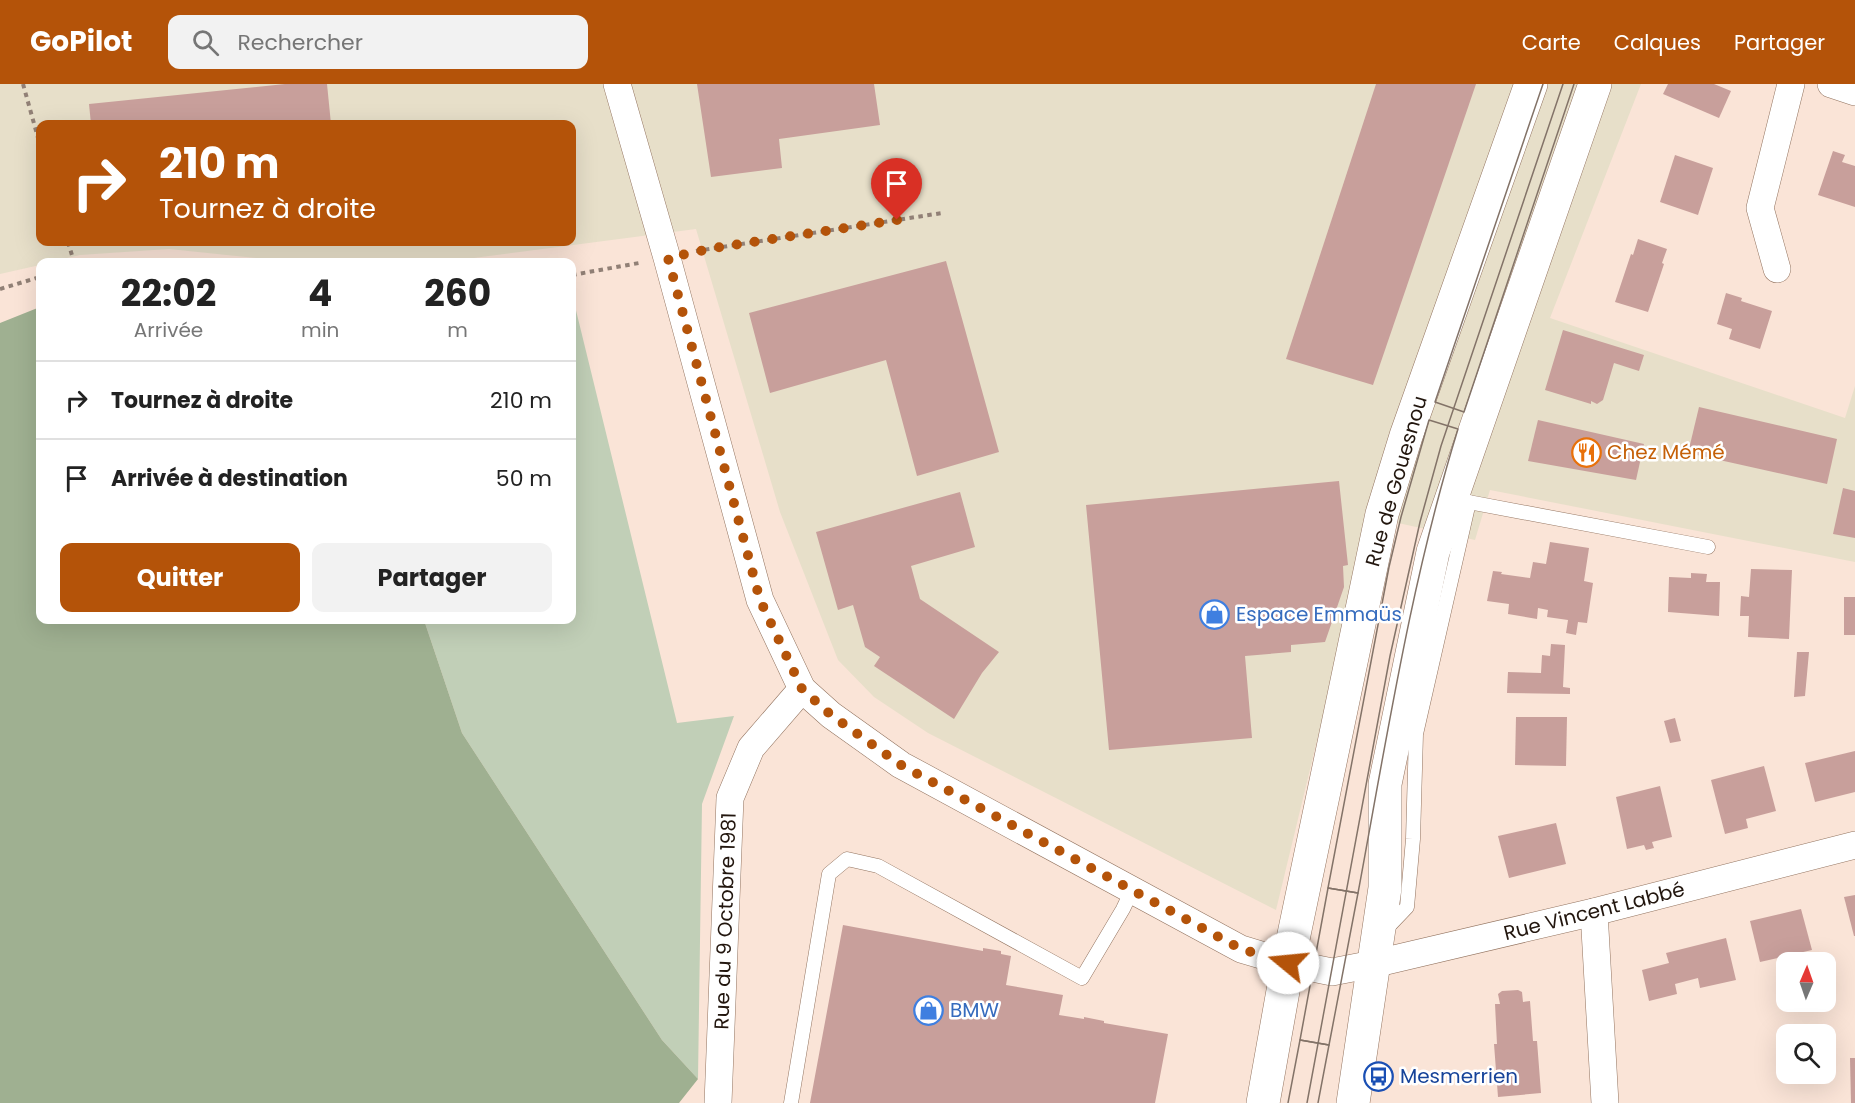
<!DOCTYPE html>
<html lang="fr">
<head>
<meta charset="utf-8">
<style>
	body { margin:0; font-family:Poppins,sans-serif; background:#f2f2f2; color:#222; height:100vh; display:flex; flex-direction:column; font-size:22px; white-space:nowrap }
	* { box-sizing:border-box; margin:0 }
	p { font-size:20px; color:#767676 }
	.icon { flex:none; width:33px; height:33px; fill:none; stroke:currentColor; stroke-width:2; stroke-linecap:round; stroke-linejoin:round }
	.map { position:relative; flex:1; overflow:hidden }
	.details { position:absolute; left:36px; top:174px; width:540px; height:366px; display:flex; flex-direction:column; background:#fff; border-radius:12px; box-shadow:0 6px 24px #0002 }
	.details>* { flex:none }
	.banner { position:absolute; left:36px; top:36px; width:540px; height:126px; border-radius:12px; box-shadow:0 6px 24px #0002; background:#b45309; color:#fff; overflow:hidden }
	.needle { width:39px; rotate:2deg }
	.tools { position:absolute; left:1776px; top:868px; display:grid; gap:12px }
	.tools a { display:grid; place-items:center; width:60px; height:60px; border-radius:12px; background:#fff; box-shadow:0 6px 24px #0002; font-size:30px }
	.pin { position:absolute; display:grid; place-items:center; width:51px; height:51px; color:#fff; margin:-62px -26px; border-radius:50% 50% 50% 0; rotate:-45deg; box-shadow:0 0 6px #0007 }
	.pin .icon { rotate:45deg }
	.me { position:absolute; width:66px; margin:-33px; rotate:287deg; stroke-linejoin:round; filter:drop-shadow(0 0 4px #0008) }
	.turn { display:flex; align-items:center; gap:21px; height:126px; padding:0 24px; font-size:27px }
	.turn .icon { width:78px; height:78px; stroke-width:2.5 }
	.turn b { display:block; font-size:42px; line-height:51px }
	.eta { display:flex; justify-content:space-evenly; align-items:center; height:102px; text-align:center }
	.eta b { font-size:36px; font-weight:700; line-height:42px }
	.action { display:flex; gap:12px; margin-top:auto; padding:12px 24px }
	.action a { flex:1; height:69px; border-radius:12px; background:#b45309; color:#fff; font-size:24px; font-weight:700; line-height:69px; text-align:center }
	.action a+a { background:#f2f2f2; color:#222 }
	ul { padding:0; list-style:none }
	li { display:flex; align-items:center; gap:18px; height:78px; padding:0 24px; border-top:2px solid #e0e0e0 }
	li div { flex:1 }
	li b { display:block; font-size:22px }
	li em { font-style:normal }
	header { display:flex; align-items:center; gap:36px; box-sizing:border-box; height:84px; padding:0 30px; background:#b45309; color:#fff }
	header strong { font-size:28px }
	nav { display:flex; gap:33px; margin-inline-start:auto; font-size:21px }
	.search { width:420px; height:54px; background:#f2f2f2; display:flex; align-items:center; gap:15px; box-sizing:border-box; padding:0 21px; border-radius:12px; color:#767676; font-size:22px }
	.map>svg:first-child { display:block }
</style>
</head>
<body>
<header>
<strong>GoPilot</strong>
<div class="search"><svg class="icon" aria-label="search" viewBox="0 0 24 24"><circle cx="10" cy="10" r="6"/><path d="M15 15l6 6"/></svg>Rechercher</div>
<nav><a>Carte</a><a>Calques</a><a>Partager</a></nav>
</header>
<div class="map">
<svg width="1855" height="1019" viewBox="0 0 1855 1019">
	<rect width="100%" height="100%" fill="#fae4d7"/>
	<path fill="#e7dfc9" fill-rule="evenodd" d="M0,0H1641L1550,234L1845,334L1855,302V478L1490,406L1475,456L1371,433L1276,826L928,649L874,613L838,576L780,428L696,145L443,178H294L169,165L80,171L50,178H40V181L0,190ZM40,40H572V158H40Z"/>
	<path fill="#c1cfb7" d="M572,210L677,639L734,632L702,720L698,995L662,956L462,649L424,536H572Z"/>
	<path fill="#9fb091" d="M40,223V536H424L462,649L662,956L698,995L679,1019H0V239Z"/>
	<g fill="#c89f9b">
		<path d="M285,0H327L331,40H91L89,20Z"/>
		<path d="M697,0H874L880,41L779,55L782,84L711,93Z"/>
		<path d="M1376,0H1476L1373,301L1286,275Z"/>
		<path d="M1668,0H1714L1731,7L1719,34L1663,10Z"/>
		<path d="M1833,67L1845,71L1842,78L1855,82V123L1818,111Z"/>
		<path d="M1675,71L1713,84L1698,131L1660,118Z"/>
		<path d="M1638,155L1667,165L1662,179L1664,180L1648,228L1615,218L1631,170L1633,171Z"/>
		<path d="M946,177L999,368L917,392L886,276L770,309L749,229Z"/>
		<path d="M1726,209L1742,214L1741,217L1772,227L1760,265L1729,255L1732,245L1717,240Z"/>
		<path d="M1563,246L1644,271L1639,287L1614,279L1603,316L1597,320L1591,317V320L1545,306Z"/>
		<path d="M1699,323L1837,355L1827,400L1688,369Z"/>
		<path d="M1538,336L1644,360L1636,396L1528,377Z"/>
		<path d="M1339,397L1348,481L1343,482L1344,503L1325,558L1291,561V568L1245,572L1252,654L1109,666L1086,421Z"/>
		<path d="M1843,404L1855,407V454L1833,450Z"/>
		<path d="M960,408L975,463L911,482L920,515L999,568L982,589L954,635L874,582L880,573L865,563L853,521L838,526L816,448Z"/>
		<path d="M1550,458L1589,464L1584,497L1593,499L1587,539L1578,538L1576,551L1566,549L1568,536L1547,533L1548,526L1538,524L1537,535L1508,530L1509,520L1487,517L1493,487L1502,488L1501,490L1530,494L1533,478L1546,480Z"/>
		<path d="M1751,485L1792,486L1789,555L1748,553L1749,532H1740L1741,512L1749,513Z"/>
		<path d="M1691,489L1707,490L1706,498H1720L1719,532L1668,528L1669,493L1691,494Z"/>
		<rect x="1844" y="513" width="11" height="38"/>
		<path d="M1551,560L1565,561L1563,603L1570,604V610L1507,609L1508,588L1541,589L1542,571L1550,572Z"/>
		<path d="M1797,568H1809L1805,612L1794,613Z"/>
		<path d="M1516,633H1567L1566,682L1515,681Z"/>
		<path d="M1675,634L1681,657L1670,659L1664,637Z"/>
		<path d="M1855,667V708L1815,718L1805,679Z"/>
		<path d="M1764,682L1776,727L1746,735L1748,744L1725,750L1711,696Z"/>
		<path d="M1660,702L1672,753L1652,758L1654,764L1646,766L1644,761L1627,765L1616,713Z"/>
		<path d="M1556,739L1566,780L1509,794L1498,752Z"/>
		<path d="M1855,811V852H1854L1844,813Z"/>
		<path d="M1801,825L1812,866L1760,878L1750,837Z"/>
		<path d="M843,841L983,867V864L1001,867V870L1011,872L1006,901L1063,911L1059,931L1084,935V933L1104,937V939L1168,950L1155,1019H810Z"/>
		<path d="M1726,854L1736,896L1700,904L1698,894L1675,900L1677,910L1649,917L1642,886L1669,879L1666,869Z"/>
		<path d="M1518,906L1522,908L1523,918L1530,917L1533,957H1537L1541,1009L1498,1013L1494,960H1497L1495,920H1500L1498,910L1502,907Z"/>
		<path d="M1850,974H1855V1019H1851Z"/>
	</g>
	<g fill="none" stroke-linecap="round" stroke-linejoin="round">
		<defs>
			<g id="lane">
				<path d="M1463,417L1708,463"/>
				<path d="M1385,846L1407,823L1413,755L1416,650L1469,418"/>
				<path d="M791,1019L829,790L847,775L878,782L1082,894L1123,825L1132,806"/>
			</g>
			<g id="street">
				<path d="M617,0L667,174L760,516L802,605L831,631L901,681L1241,865L1288,879L1332,888L1373,880L1594,828L1855,761"/>
				<path d="M1831,0L1855,8"/>
				<path d="M1777,185L1760,124L1791,0"/>
				<path d="M1594,828L1605,1019"/>
				<path d="M718,1019L730,714L751,664L802,605"/>
			</g>
			<g id="secondary">
				<path d="M1263,1019L1288,879L1382,430L1406,352L1531,0"/>
				<path d="M1353,1019L1385,804V700L1433,468L1595,0"/>
			</g>
		</defs>
		<use href="#lane" stroke="#937460" stroke-width="15"/>
		<use href="#street" stroke="#937460" stroke-width="28"/>
		<use href="#secondary" stroke="#937460" stroke-width="34"/>
		<g stroke="#918076" stroke-width="4" stroke-dasharray="4.5 4.5" stroke-linecap="butt">
			<path d="M23,0L40,61"/>
			<path d="M68,158L74,178"/>
			<path d="M696,167L942,129"/>
			<path d="M135,178L163,176L183,178"/>
			<path d="M572,191L639,179"/>
			<path d="M0,205L40,193"/>
		</g>
		<use href="#lane" stroke="#fff" stroke-width="14"/>
		<use href="#street" stroke="#fff" stroke-width="27"/>
		<use href="#secondary" stroke="#fff" stroke-width="33"/>
		<g stroke="#837368" stroke-width="1.5">
			<path d="M1543,0L1435,318L1464,328L1574,0"/>
			<path d="M1429,336L1458,345C1411,497 1387,653 1358,809L1328,804L1389,483L1401,433Z"/>
			<path d="M1328,804L1358,809L1329,961L1300,956Z"/>
			<path d="M1288,1019L1300,956L1329,961L1318,1019"/>
			<path d="M1307,1019L1390,572L1420,438L1441,362L1563,0"/>
		</g>
	</g>
	<g fill="none" stroke-linecap="round" stroke-linejoin="round">
		<path stroke="#b45309" stroke-width="10" stroke-dasharray="0 18" d="M897,136L714,164L668,174L760,516L802,605L831,631L901,681L1241,865L1288,879"/>
	</g>
	<defs>
		<symbol id="restaurant-ring" viewBox="-11 -11 22 22"><circle r="9.5" fill="#fff" stroke="#e8710a" stroke-width="1.5"/><path d="M-5-6h1v4h1v-4h1v4h1v-4h1v5L-1.5 .5V6h-2V.5L-5-1ZM5-6V6H3V1.5H1.5Q1.5-4 5-6Z" fill="#e8710a"/></symbol>
		<symbol id="shop-ring" viewBox="-11 -11 22 22"><circle r="9.5" fill="#fff" stroke="#3f7fe0" stroke-width="1.5"/><path d="M-5-2.5h2.3a2.7 3.5 0 0 1 5.4 0H5L5.5 6h-11ZM-1.5-2.5h3a1.5 2.3 0 0 0-3 0Z" fill="#3f7fe0"/></symbol>
		<symbol id="bus-ring" viewBox="-11 -11 22 22"><circle r="9.5" fill="#fff" stroke="#1a4fb4" stroke-width="1.5"/><path d="M-5-6H5V4H4V6H2V4H-2V6H-4V4H-5ZM-3.5-4V0h7V-4ZM-3.5 1.2v1.5H-2V1.2ZM2 1.2v1.5H3.5V1.2Z" fill="#1a4fb4"/></symbol>
	</defs>
	<g fill-rule="evenodd">
		<use href="#restaurant-ring" x="1570" y="352" width="33" height="33"/>
		<use href="#shop-ring" x="1198" y="514" width="33" height="33"/>
		<use href="#shop-ring" x="912" y="910" width="33" height="33"/>
		<use href="#bus-ring" x="1362" y="976" width="33" height="33"/>
	</g>
	<g text-anchor="middle" dominant-baseline="central" stroke-width="5" stroke-linejoin="round" paint-order="stroke">
		<g font-size="20" fill="#c56008" stroke="#fff" text-anchor="start">
			<text x="1607" y="368">Chez Mémé</text>
		</g>
		<g font-size="20" fill="#22160e" stroke="#fff">
			<text transform="translate(1396 397) rotate(-74)">Rue de Gouesnou</text>
			<text transform="translate(1594 827) rotate(-14)">Rue Vincent Labbé</text>
			<text transform="translate(725 837) rotate(-88)">Rue du 9 Octobre 1981</text>
		</g>
		<g font-size="20" fill="#366cbe" stroke="#fff" text-anchor="start">
			<text x="1236" y="530">Espace Emmaüs</text>
			<text x="950" y="926">BMW</text>
		</g>
		<g font-size="20" fill="#164399" stroke="#fff" text-anchor="start">
			<text x="1400" y="992">Mesmerrien</text>
		</g>
	</g>
</svg>
<div class="tools">
<a><svg class="needle" viewBox="-14 -14 28 28"><path d="M0-13l5 13h-10z" fill="#e53935"/><path d="M0 13l5-13h-10z" fill="#767676"/></svg></a>
<a><svg class="icon" aria-label="search" viewBox="0 0 24 24"><circle cx="10" cy="10" r="6"/><path d="M15 15l6 6"/></svg></a>
</div>
<div class="pin" style="left:897px;top:136px;background:#d93025"><svg class="icon" aria-label="arrive" viewBox="0 0 24 24"><path d="M6 21V4h12l-3 4 3 4H6"/></svg></div>
<svg class="me" style="left:1288px;top:879px" viewBox="-20 -20 40 40"><circle r="19" fill="#fff"/><path d="M0-13L10 11 0 6-10 11z" fill="#b45309"/></svg>
<div class="banner">
<div class="turn"><svg class="icon" aria-label="right" viewBox="0 0 24 24"><path d="M7 20v-9h11M14 6l5 5-5 5"/></svg><div><b>210 m</b>Tournez à droite</div></div>
</div>
<section class="details">
<div class="eta">
<div><b>22:02</b><p>Arrivée</p></div>
<div><b>4</b><p>min</p></div>
<div><b>260</b><p>m</p></div>
</div>
<ul>
<li><svg class="icon" aria-label="right" viewBox="0 0 24 24"><path d="M7 20v-9h11M14 6l5 5-5 5"/></svg><div><b>Tournez à droite</b></div><em>210 m</em></li>
<li><svg class="icon" aria-label="arrive" viewBox="0 0 24 24"><path d="M6 21V4h12l-3 4 3 4H6"/></svg><div><b>Arrivée à destination</b></div><em>50 m</em></li>
</ul>
<div class="action"><a>Quitter</a><a>Partager</a></div>
</section>
</div>
</body>
</html>
